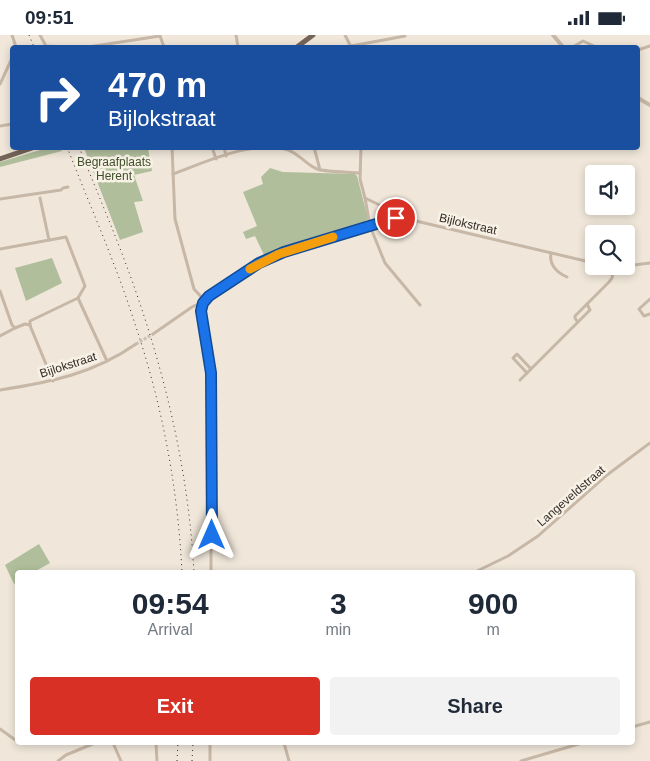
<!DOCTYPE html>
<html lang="en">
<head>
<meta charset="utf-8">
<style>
	body { margin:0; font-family:Helvetica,sans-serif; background:#f2f2f3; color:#1f2937; height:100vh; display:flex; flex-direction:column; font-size:19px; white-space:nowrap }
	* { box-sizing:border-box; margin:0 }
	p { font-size:16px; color:#747a83 }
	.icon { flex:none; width:28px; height:28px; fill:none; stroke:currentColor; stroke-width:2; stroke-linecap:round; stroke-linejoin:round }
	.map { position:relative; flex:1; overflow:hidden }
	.details { position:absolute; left:15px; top:535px; width:620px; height:175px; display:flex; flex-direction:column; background:#fff; border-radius:5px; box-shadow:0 2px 8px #0003 }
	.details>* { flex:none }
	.hud { position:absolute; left:10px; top:10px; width:630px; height:105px; border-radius:5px; box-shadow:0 2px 8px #0003; background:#1a4fa0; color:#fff; overflow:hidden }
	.fabs { position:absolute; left:585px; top:130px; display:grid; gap:10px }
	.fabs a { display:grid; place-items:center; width:50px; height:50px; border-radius:5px; background:#fff; box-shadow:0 2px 8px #0003; font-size:25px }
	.pin { position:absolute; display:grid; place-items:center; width:42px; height:42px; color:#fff; margin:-21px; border:2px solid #fff; border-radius:50%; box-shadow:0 1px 5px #0007 }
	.me { position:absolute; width:55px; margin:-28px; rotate:0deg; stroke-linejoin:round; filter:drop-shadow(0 0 4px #0008) }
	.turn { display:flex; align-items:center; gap:18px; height:105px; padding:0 15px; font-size:22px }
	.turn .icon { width:65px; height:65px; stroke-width:2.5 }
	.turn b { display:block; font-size:35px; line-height:42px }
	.eta { display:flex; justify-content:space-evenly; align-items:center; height:85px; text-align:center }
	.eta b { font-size:30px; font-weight:700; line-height:35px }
	.action { display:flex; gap:10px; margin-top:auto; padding:10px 15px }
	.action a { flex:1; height:58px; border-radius:5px; background:#d93025; color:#fff; font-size:20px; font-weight:700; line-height:58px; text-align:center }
	.action a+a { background:#f2f2f3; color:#1f2937 }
	.status { display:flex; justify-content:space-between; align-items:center; height:35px; padding:0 25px; background:#fff; direction:ltr }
	.status svg { height:14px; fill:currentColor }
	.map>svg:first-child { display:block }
</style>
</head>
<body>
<div class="status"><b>09:51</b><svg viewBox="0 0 49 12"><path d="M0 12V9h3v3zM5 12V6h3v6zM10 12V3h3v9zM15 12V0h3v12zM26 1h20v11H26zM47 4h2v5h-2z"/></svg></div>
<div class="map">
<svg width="650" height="726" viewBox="0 0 650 726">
	<rect width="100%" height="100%" fill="#f0e7da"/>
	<g fill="#b0be9b">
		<path d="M47,113H60L62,116L0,132V127Z"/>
		<path d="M84,113H148L152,136L134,140L143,166L134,167L143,197L120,205Z"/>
		<path d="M270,133L283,137L355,139L357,141L368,184L365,187L273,218L265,222L255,201L246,204L243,197L257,191L243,157L263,149L261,142Z"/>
		<path d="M52,223L62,248L26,266L15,233Z"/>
		<path d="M39,509L50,528L34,537L18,538L17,547L14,549L5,530Z"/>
	</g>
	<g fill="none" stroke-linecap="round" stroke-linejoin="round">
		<path stroke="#cac2b6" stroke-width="3" stroke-dasharray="3 1.5" stroke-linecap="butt" d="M136,309L153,299"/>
		<g stroke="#c7b7a6" stroke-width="3">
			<path d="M12,0L16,12"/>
			<path d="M40,0L46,11L68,12"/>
			<path d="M236,0L238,12"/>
			<path d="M345,0L351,12"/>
			<path d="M160,1L164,12"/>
			<path d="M351,11L405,1"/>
			<path d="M88,12L160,1"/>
			<path d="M573,12L583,6L596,12"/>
			<path d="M638,15L650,11"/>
			<path d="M0,49L12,23"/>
			<path d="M0,91L12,89"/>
			<path d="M172,112L175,184L194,254L205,266"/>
			<path d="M212,112L216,124"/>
			<path d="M224,112L226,121"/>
			<path d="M314,112L320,135"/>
			<path d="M361,112L360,144L365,163L392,176L396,183"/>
			<path d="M173,139C206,127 249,106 285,114C298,117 305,129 317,134C325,137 350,137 359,138"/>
			<path d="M40,163L49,205"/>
			<path d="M365,163L370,191L385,228L420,270"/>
			<path d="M0,164L61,155L63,153L68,152"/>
			<path d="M0,214L66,202L85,251L78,263L107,326"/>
			<path d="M551,218C549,230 556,237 567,242"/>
			<path d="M626,231L650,228"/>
			<path d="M0,256L12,290L15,293L25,289L30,290L31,293L53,346"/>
			<path d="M650,264L639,274L644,281L650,279"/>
			<path d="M577,286L575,283V281L609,247L612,243L614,231"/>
			<path d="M30,290V286L78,263"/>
			<path d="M153,299L192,272L196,270L202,271"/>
			<path d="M0,301L15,293"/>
			<path d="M527,338L513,323L517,319L531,334"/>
			<path d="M520,345L590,275L587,269"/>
			<path d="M0,355C51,347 93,339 136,309"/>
			<path d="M211,538V338L201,276L203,268L208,262L259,229L279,219L390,184L401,183L416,186L594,228"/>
			<path d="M473,538L508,521L538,501L607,440L650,408"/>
			<path d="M632,692L650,687"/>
			<path d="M0,694L18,707"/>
			<path d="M113,708L121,726"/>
			<path d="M156,708L157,726"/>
			<path d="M284,708L289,726"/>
			<path d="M58,726L66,720L95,708"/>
			<path d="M210,726V708"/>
			<path d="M521,726L582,708"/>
		</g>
		<g stroke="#c7b7a6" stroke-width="4">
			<path d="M553,0L563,12"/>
			<path d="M638,63L650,70"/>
		</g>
		<g stroke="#756458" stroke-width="5">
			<path d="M297,12L313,0"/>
			<path d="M0,124L35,112"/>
		</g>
		<g stroke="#342c27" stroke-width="1" stroke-dasharray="1 4" stroke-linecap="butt">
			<path d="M29,0L34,12"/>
			<path d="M67,112C90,171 116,229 135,289C162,369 178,453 182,538"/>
			<path d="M79,112C99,162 120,210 137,260C168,350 189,443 194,538"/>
			<path d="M177,726L178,708"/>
			<path d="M192,726L193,708"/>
		</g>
	</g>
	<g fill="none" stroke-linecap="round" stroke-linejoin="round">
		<defs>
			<path id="route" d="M212,500L211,338L201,276L203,268L209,261L259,228L284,217L396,183"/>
		</defs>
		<use href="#route" stroke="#114b97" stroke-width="12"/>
		<use href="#route" stroke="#1a73e8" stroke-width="9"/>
		<path stroke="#f59e0b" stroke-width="9" d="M250,234L279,219L333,202"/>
	</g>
	<g text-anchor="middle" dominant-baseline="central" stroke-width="5" stroke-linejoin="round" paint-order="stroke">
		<g font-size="12" fill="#41512c" stroke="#f8f1e6">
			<text x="114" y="127">Begraafplaats<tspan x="114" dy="14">Herent</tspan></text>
		</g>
		<g font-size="12" fill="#342c27" stroke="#f8f1e6">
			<text transform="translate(468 189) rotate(13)">Bijlokstraat</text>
			<text transform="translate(68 330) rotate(-18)">Bijlokstraat</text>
			<text transform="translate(571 461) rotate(-41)">Langeveldstraat</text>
		</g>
	</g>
</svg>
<div class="fabs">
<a><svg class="icon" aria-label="sound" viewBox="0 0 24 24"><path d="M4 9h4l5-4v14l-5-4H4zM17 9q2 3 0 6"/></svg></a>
<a><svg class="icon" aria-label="search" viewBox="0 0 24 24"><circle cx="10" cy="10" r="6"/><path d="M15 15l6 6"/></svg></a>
</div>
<div class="pin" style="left:396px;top:183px;background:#d93025"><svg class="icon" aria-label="arrive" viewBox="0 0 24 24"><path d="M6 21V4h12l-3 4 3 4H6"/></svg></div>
<svg class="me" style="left:212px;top:500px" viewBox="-20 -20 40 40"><path d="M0-17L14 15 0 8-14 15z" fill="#1a73e8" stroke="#fff" stroke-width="4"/></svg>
<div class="hud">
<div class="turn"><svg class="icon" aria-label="right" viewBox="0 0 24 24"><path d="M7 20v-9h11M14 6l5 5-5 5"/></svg><div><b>470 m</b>Bijlokstraat</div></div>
</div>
<section class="details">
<div class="eta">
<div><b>09:54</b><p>Arrival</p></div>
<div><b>3</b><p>min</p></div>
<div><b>900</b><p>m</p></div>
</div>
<div class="action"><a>Exit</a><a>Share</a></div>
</section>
</div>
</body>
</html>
